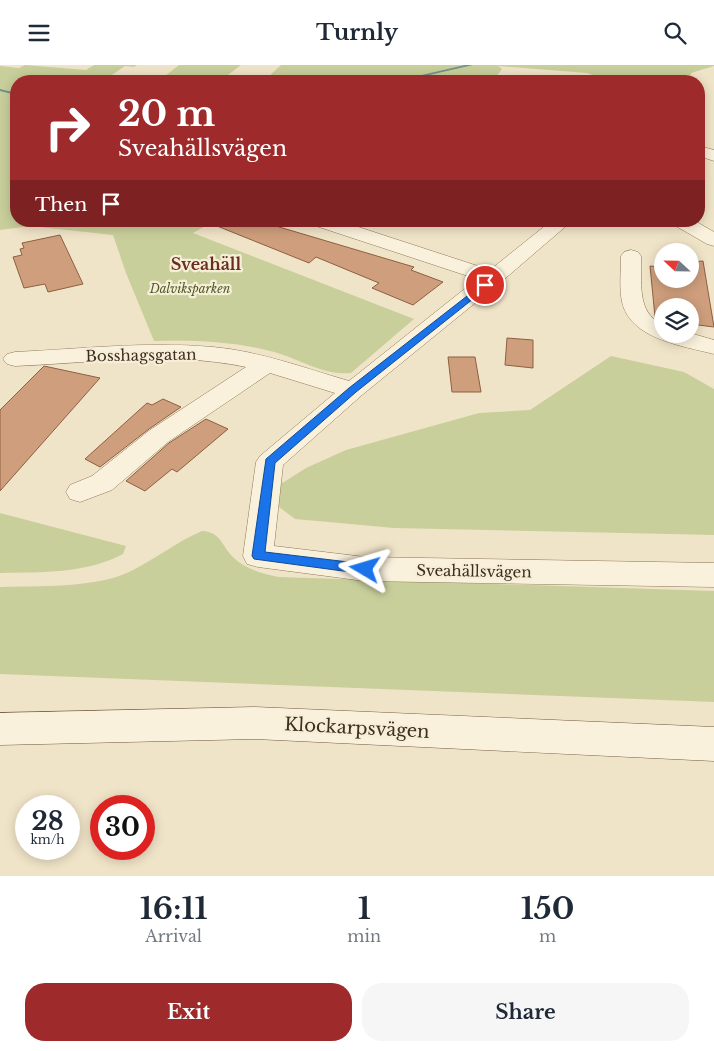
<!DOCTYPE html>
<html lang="en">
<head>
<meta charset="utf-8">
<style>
	body { margin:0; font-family:"Libre Baskerville",serif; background:#f6f6f7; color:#1f2937; height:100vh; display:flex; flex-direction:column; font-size:19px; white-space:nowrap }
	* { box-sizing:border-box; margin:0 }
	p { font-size:16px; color:#747a83 }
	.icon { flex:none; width:28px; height:28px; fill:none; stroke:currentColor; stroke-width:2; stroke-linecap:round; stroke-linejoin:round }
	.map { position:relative; height:811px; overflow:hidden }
	.side { display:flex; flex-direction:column; background:#fff; flex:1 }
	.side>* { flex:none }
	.hud { position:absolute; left:10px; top:10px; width:695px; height:152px; border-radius:20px; box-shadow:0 2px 12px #0003; background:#9e2a2b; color:#fff; overflow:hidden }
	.needle { width:32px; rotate:292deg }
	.buttons { position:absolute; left:654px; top:178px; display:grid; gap:10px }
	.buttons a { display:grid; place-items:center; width:45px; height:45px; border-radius:50%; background:#fff; box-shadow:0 2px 12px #0003; font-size:25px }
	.speed { position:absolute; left:15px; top:730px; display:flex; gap:10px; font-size:25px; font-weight:700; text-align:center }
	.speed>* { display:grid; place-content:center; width:65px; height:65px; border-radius:50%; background:#fff; box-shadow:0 2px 12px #0003; line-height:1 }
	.speed small { font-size:12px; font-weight:400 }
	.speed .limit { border:8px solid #d22; background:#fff; color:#111 }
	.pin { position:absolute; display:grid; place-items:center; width:42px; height:42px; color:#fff; margin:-21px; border:2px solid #fff; border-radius:50%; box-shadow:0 1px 5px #0007 }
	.me { position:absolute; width:55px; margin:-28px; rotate:277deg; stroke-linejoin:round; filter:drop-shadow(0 0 4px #0008) }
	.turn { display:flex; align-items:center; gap:18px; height:105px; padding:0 25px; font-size:22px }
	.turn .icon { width:65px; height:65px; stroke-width:2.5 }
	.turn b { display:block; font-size:35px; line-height:42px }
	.then { display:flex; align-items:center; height:48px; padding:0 25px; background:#0003; gap:10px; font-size:19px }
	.eta { display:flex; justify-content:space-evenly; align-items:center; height:85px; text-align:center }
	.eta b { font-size:30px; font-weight:800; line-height:35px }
	.action { display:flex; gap:10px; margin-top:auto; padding:10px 25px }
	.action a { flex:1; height:58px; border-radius:20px; background:#9e2a2b; color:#fff; font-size:20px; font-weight:800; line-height:58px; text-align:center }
	.action a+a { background:#f6f6f7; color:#1f2937 }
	header { display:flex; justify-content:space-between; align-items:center; height:65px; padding:0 25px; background:#fff; font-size:22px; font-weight:800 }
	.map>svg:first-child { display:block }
</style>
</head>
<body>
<header><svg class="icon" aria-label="menu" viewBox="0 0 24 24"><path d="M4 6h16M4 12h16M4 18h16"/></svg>Turnly<svg class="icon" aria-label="search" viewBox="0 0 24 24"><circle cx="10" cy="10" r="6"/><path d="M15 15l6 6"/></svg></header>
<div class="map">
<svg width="714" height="811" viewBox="0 0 714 811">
	<rect width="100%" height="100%" fill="#f0e4c8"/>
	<g fill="#c9cf9b">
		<path d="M25,0L86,5L94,0H137L134,2L125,1L109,12L142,16H16V156H214L193,168L414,254L351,308C325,311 299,294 274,287C234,276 194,275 154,276L126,208L113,170L30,161L0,165V1L19,3Z"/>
		<path d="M179,0H241L220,16H215V13H197L195,16H160L144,14L160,15Z"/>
		<path d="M281,0H714V1L691,8L690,16H610L587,8L498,1L502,4L493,16H264Z"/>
		<path d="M611,291L684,307L714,324V470L394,463L295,454L279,442L276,422L306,403L346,385L479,348L530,345Z"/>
		<path d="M0,448L126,481L123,489C86,509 41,507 0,508Z"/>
		<path d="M202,466C221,467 221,480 233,492C245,504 263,509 279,512L714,526V637L0,609V522C36,521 96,523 129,507C154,495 176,477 202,466Z"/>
	</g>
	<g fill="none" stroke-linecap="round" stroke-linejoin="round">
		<g fill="#6f938a" fill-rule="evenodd">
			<path d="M465,0H473L403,16H396Z"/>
			<path d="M0,24L16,28V30L0,26Z"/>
		</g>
	</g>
	<g fill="#cf9f7d" stroke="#8d5f41">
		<path d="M219,156H259L414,202L411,205L443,217L413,240L372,223L379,218L316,192L309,198L217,161Z"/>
		<path d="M60,170L83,219L48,227L45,219L24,223L13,192L22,190L20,184L24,183L22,178Z"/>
		<path d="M703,196L714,262L690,259V241H662V253L655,252L650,201L662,202V214H690V197Z"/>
		<path d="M507,273L533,275V303L505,300Z"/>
		<path d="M448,292H475L481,327H452Z"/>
		<path d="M44,301L100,313L0,426V345Z"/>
		<path d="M163,334L181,342L149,364L100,402L85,394L147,338L152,340Z"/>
		<path d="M206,354L228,364L177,407L172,404L145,426L126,416L169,378Z"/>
	</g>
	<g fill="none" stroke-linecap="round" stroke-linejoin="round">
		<defs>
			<g id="street">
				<path d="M699,81L714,85V96L699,91Z"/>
				<path d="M311,156H340L490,205L551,156H572L501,217L362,330L283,400L274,481L365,492L714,498V522L365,516L258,502L247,499L243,491L256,397L260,391L335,328L270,308L168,377L112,425L80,437L70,434L66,427L70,420L92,411L150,365L246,302C170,286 92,298 15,301L7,299L3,294L7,289L15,287C81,284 147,276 213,282C259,286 304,303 349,316L477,214L313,160Z"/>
				<path d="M672,156H695L714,167V181L707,179L674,160Z"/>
				<path d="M631,185L638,187L641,191C642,215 636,248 662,259V269L690,268L714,275V289C683,281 630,274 622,237C619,222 621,206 621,191L624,187Z"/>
			</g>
			<path id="secondary" d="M255,642L714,662V696L255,674L0,680V648Z"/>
		</defs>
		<use href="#street" stroke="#8d765c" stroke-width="1"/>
		<use href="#secondary" stroke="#6f573f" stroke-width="1"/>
		<use href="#street" fill="#faf1dc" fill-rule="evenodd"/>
		<use href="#secondary" fill="#faf1dc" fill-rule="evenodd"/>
	</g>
	<path fill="#1a73e8" stroke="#114b97" d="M485,217L490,220L488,222L356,327L275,398L265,487L365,499L370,500L371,504L370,507L365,509L254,494L252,491L266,394L349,323Z"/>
	<g text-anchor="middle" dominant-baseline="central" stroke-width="4.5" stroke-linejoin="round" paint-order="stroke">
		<g font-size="12" font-style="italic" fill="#4d5a26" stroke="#f7eed8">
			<text x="190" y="223">Dalviksparken</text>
		</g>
		<g font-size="15" fill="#3d2e20" stroke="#f7eed8">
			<text transform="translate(141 290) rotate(-1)">Bosshagsgatan</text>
			<text transform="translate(474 506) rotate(1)">Sveahällsvägen</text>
		</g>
		<g font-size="16" font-weight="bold" fill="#6b2e1e" stroke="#f7eed8">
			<text x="206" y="199">Sveahäll</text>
		</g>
		<g font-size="18" fill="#3d2e20" stroke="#f7eed8">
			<text transform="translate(357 663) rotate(3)">Klockarpsvägen</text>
		</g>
	</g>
</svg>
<div class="buttons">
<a><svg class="needle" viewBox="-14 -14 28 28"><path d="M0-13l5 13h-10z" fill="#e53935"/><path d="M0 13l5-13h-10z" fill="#747a83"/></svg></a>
<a><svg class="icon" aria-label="layers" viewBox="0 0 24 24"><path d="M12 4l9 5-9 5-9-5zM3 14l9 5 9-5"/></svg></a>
</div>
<div class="speed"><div>28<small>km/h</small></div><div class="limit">30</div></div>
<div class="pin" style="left:485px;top:220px;background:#d93025"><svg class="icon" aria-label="arrive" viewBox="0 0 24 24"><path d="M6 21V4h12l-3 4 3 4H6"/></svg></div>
<svg class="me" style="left:365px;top:504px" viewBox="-20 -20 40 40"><path d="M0-17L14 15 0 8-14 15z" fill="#1a73e8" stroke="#fff" stroke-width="4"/></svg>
<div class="hud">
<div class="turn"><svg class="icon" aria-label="right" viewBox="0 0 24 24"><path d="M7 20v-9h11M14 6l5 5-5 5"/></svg><div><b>20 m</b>Sveahällsvägen</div></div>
<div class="then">Then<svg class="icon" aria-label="arrive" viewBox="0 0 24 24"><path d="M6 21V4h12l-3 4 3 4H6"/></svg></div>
</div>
</div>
<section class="side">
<div class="eta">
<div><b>16:11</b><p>Arrival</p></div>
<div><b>1</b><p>min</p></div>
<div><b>150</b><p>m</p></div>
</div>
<div class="action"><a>Exit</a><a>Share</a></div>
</section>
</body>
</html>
